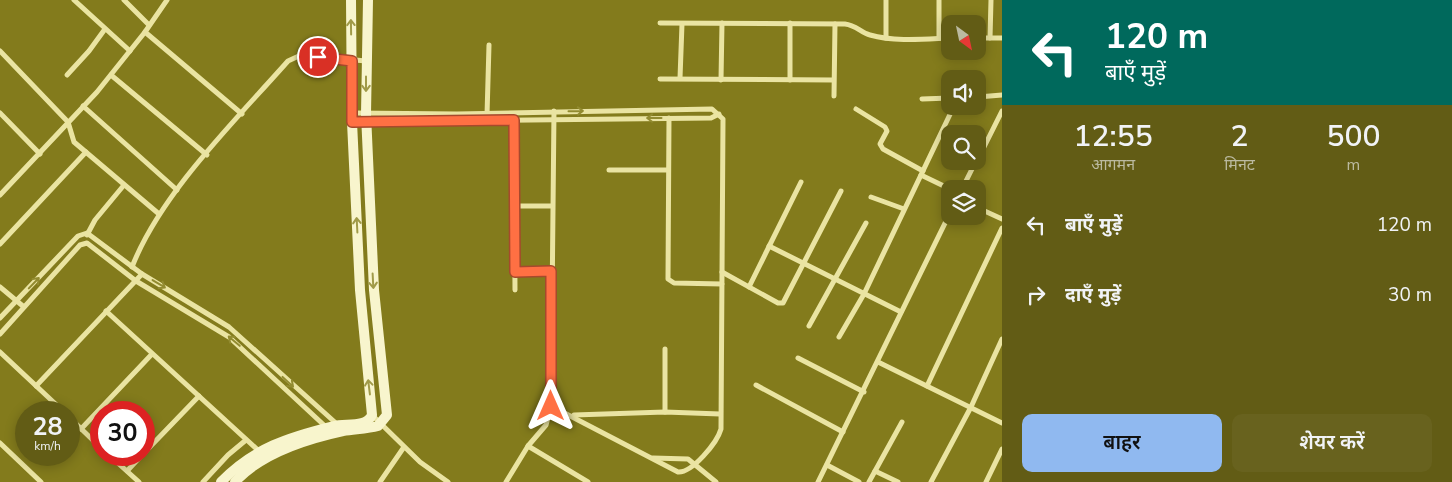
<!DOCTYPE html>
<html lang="hi">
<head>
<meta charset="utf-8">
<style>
	body { margin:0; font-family:"Nunito Sans","Noto Sans Devanagari",sans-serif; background:#68621e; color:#f1f3f6; height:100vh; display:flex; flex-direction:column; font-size:19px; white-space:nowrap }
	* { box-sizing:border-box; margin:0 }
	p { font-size:16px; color:#bbbaa0 }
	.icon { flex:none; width:28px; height:28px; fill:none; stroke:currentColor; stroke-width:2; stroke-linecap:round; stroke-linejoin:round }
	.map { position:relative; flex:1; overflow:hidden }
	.details { display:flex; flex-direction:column; background:#625c15; width:450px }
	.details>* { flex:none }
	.banner { background:#00695c; color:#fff; overflow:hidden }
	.needle { width:32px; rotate:147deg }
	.controls { position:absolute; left:941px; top:15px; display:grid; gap:10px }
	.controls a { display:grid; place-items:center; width:45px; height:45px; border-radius:10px; background:#625c15; box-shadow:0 2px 12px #0003; font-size:25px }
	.speed { position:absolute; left:15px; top:401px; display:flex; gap:10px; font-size:25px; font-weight:700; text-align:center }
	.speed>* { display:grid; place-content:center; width:65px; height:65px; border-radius:50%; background:#625c15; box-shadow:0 2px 12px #0003; line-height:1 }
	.speed small { font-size:12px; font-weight:400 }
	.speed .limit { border:8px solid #d22; background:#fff; color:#111 }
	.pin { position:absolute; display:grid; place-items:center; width:42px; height:42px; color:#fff; margin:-21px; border:2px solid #fff; border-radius:50%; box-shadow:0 1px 5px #0007 }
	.me { position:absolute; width:55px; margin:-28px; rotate:0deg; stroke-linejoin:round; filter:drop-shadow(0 0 4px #0008) }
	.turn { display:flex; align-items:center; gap:18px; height:105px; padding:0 20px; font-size:22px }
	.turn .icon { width:65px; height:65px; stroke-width:2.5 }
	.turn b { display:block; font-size:35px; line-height:42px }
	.eta { display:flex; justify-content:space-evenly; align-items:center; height:85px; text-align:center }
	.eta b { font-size:30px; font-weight:600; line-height:35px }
	.primary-button { display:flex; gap:10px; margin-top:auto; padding:10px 20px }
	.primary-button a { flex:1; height:58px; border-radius:10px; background:#90b9f0; color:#111; font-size:20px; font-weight:600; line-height:58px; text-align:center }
	.primary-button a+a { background:#68621e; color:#f1f3f6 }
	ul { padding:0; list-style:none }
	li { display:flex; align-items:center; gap:15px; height:70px; padding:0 20px }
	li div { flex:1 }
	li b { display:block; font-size:19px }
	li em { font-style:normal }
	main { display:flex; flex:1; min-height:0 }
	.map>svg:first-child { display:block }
</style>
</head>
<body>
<main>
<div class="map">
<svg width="1002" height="482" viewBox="0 0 1002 482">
	<rect width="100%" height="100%" fill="#837b1c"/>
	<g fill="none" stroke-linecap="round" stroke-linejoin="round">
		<g stroke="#eae4a2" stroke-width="5">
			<path d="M74,0L130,51"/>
			<path d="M124,0L149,25"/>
			<path d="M167,0L145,32L242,114"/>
			<path d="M939,0V38"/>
			<path d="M660,23L845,24C856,25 861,33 870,35C895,42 925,39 950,38"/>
			<path d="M790,23V80"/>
			<path d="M886,38V0"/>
			<path d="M978,38H990L991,0"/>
			<path d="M990,38H1002"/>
			<path d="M0,51L68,122L74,142L159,214"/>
			<path d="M67,75L89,51L105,29"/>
			<path d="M111,75L207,155"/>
			<path d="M680,78L682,24"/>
			<path d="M660,79L833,80"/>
			<path d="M721,80L722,23"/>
			<path d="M834,96L835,24"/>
			<path d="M978,97L1002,95"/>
			<path d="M922,99L950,98"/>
			<path d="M83,106L177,190"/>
			<path d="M856,109L885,127L887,131L880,144L883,149L923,171"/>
			<path d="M0,113L40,154"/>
			<path d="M353,113L457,114L712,109L723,119L721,429C717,443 692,473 678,472L551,406"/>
			<path d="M487,115L489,45"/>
			<path d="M669,118L668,279L674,283L722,284"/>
			<path d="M514,120L515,290"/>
			<path d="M352,122L711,118L719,114"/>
			<path d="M978,159L1002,111"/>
			<path d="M609,170H668"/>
			<path d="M921,175L950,189"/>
			<path d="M962,189L976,161"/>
			<path d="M0,195L97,92L145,32"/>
			<path d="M871,197L904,209"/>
			<path d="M515,206H552"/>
			<path d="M978,208L1002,219"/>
			<path d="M87,235L95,220L124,185"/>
			<path d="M0,244L86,152"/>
			<path d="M769,246L901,312"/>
			<path d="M132,267C161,193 235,121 288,61L301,55L366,61"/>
			<path d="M515,272L551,271"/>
			<path d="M722,272L778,303H783L841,191"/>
			<path d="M0,287L24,307"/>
			<path d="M749,287L801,182"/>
			<path d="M106,311L260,452"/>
			<path d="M0,318L78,236L87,233L142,274L229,327L338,425"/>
			<path d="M809,326L866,223"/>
			<path d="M0,334L80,245L87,243L136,281L229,337L326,427"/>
			<path d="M839,337L864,294L954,106"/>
			<path d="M0,352L64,412"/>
			<path d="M798,358L864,392"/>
			<path d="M878,362L1002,423"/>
			<path d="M756,385L843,432"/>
			<path d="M36,386L142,274"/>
			<path d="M927,386L1002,228"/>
			<path d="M665,412V349"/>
			<path d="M372,415L420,462L448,482"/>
			<path d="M574,415L665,412L720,414"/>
			<path d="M69,417L101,448"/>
			<path d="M81,429L152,354"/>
			<path d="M0,443L41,482"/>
			<path d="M528,446L588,482"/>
			<path d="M144,453L199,396"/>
			<path d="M109,455L139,482"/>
			<path d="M653,458L688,459L716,482"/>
			<path d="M827,465L859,482"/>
			<path d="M127,471L142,455"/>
			<path d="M875,471L898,482"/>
			<path d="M203,482L228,455L246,440"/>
			<path d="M380,482L404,447"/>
			<path d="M506,482L528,446L546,425L551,406L554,111"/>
			<path d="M818,482L950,213"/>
			<path d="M869,482L902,422"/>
			<path d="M931,482L971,407L1002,339"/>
			<path d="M986,482L1002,449"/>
		</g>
		<g stroke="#f8f5cd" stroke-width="10">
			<path d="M221,482C254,448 289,437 334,426C346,423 366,428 372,415L360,290L352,122L351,0"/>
			<path d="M235,482C261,453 306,439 343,431C355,429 367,429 378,426L387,415L374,290L366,114L368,0"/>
		</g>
	</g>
	<defs><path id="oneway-shaft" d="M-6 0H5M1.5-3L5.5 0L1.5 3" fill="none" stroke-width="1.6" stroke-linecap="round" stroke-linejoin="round" transform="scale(1.25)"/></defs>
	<g stroke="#a09a48">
		<use href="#oneway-shaft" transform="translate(351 27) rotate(-91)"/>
		<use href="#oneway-shaft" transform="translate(366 84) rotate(90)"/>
		<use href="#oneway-shaft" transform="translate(357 225) rotate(-93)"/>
		<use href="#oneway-shaft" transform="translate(373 281) rotate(87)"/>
		<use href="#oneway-shaft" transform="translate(369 387) rotate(-97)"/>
	</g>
	<g stroke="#928b30">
		<use href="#oneway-shaft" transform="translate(576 111) rotate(-1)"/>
		<use href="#oneway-shaft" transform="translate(654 118) rotate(180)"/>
		<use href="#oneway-shaft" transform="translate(34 283) rotate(-46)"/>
		<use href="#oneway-shaft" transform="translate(159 284) rotate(31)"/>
		<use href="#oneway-shaft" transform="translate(234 341) rotate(-140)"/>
		<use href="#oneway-shaft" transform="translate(288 382) rotate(43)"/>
	</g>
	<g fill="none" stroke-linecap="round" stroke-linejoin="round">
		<defs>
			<path id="route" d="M318,57L352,61V122L514,120L515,272L551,271V406"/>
		</defs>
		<use href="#route" stroke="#a6492c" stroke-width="12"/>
		<use href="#route" stroke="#ff7043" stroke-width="9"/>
	</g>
</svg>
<div class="controls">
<a><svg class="needle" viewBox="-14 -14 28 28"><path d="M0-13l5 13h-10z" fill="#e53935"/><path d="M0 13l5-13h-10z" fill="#bbbaa0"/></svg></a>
<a><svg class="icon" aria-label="sound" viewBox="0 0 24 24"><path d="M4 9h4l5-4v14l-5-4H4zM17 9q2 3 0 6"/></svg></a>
<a><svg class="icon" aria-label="search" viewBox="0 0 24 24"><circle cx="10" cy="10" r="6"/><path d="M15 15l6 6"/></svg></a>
<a><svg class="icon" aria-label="layers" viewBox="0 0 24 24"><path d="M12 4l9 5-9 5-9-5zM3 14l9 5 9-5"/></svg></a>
</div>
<div class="speed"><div>28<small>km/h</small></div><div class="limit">30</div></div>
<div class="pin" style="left:318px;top:57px;background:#d93025"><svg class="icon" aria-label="arrive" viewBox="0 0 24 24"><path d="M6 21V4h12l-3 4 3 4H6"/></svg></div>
<svg class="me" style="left:551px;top:406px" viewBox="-20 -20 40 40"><path d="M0-17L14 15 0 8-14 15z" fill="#ff7043" stroke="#fff" stroke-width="4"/></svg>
</div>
<section class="details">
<div class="banner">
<div class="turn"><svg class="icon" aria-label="left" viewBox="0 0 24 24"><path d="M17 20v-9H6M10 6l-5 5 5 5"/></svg><div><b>120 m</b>बाएँ मुड़ें</div></div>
</div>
<div class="eta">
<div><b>12:55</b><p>आगमन</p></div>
<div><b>2</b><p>मिनट</p></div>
<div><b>500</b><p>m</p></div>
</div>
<ul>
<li><svg class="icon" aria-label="left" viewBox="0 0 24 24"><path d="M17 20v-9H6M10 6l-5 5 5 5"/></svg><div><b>बाएँ मुड़ें</b></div><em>120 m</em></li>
<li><svg class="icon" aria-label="right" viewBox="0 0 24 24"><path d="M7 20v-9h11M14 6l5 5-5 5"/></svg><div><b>दाएँ मुड़ें</b></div><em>30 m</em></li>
</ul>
<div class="primary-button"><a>बाहर</a><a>शेयर करें</a></div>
</section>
</main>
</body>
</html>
